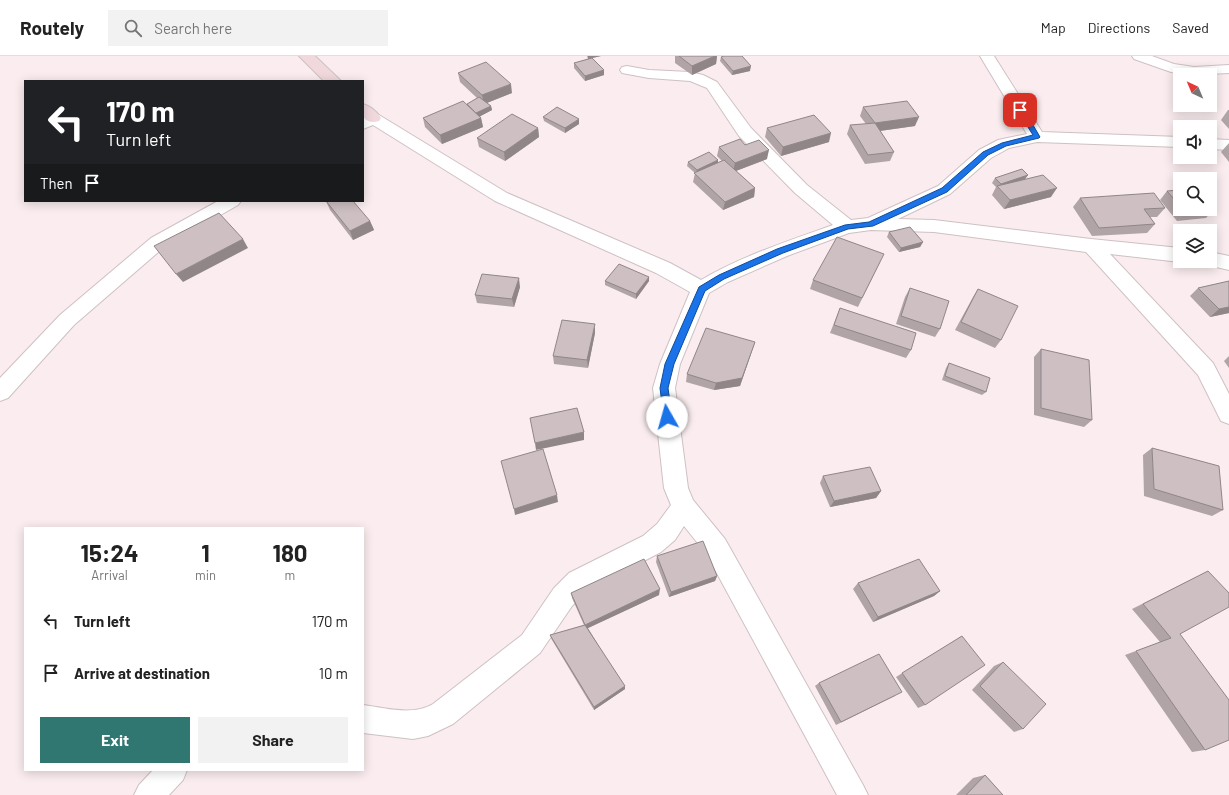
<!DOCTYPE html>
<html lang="en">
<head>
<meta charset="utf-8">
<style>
	body { margin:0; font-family:Barlow,sans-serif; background:#f2f2f2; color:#222; height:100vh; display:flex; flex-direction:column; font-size:15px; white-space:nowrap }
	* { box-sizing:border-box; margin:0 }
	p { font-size:13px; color:#767676 }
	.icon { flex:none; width:22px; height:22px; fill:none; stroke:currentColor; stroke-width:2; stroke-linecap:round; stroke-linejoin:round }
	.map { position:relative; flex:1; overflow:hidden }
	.drawer { position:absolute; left:24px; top:471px; width:340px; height:244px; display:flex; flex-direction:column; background:#fff; border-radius:0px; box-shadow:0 2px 10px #0003 }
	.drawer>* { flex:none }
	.top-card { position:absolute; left:24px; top:24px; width:340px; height:122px; border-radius:0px; box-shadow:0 2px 10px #0003; background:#202124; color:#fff; overflow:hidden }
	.needle { width:26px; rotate:316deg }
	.buttons { position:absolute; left:1173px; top:12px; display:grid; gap:8px }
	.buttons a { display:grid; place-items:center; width:44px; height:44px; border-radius:0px; background:#fff; box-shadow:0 2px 10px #0003; font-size:20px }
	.pin { position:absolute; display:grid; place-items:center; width:34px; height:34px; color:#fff; margin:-17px; border-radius:8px; box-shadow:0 2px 6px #0006 }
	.me { position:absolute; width:44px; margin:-22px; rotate:353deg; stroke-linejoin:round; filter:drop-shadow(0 0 3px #0008) }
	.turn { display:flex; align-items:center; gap:14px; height:84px; padding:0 16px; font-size:18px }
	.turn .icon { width:52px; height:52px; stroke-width:2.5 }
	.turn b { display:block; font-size:28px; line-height:34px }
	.then { display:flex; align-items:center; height:38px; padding:0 16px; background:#0003; gap:8px; font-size:15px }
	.eta { display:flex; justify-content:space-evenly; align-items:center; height:68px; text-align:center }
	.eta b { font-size:24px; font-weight:700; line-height:28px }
	.action { display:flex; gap:8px; margin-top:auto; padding:8px 16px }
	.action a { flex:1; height:46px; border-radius:0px; background:#2f7770; color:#fff; font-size:16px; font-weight:700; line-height:46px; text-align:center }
	.action a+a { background:#f2f2f2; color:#222 }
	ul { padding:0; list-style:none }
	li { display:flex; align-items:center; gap:12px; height:52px; padding:0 16px }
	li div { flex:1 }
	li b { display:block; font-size:15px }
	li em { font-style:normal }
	header { display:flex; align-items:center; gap:24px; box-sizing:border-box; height:56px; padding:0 20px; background:#fff; border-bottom:1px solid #e0e0e0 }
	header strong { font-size:19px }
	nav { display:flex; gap:22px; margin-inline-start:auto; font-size:14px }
	.search { width:280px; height:36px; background:#f2f2f2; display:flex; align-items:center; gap:10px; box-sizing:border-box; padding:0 14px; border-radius:0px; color:#767676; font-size:15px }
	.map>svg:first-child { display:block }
</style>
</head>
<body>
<header>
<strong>Routely</strong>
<div class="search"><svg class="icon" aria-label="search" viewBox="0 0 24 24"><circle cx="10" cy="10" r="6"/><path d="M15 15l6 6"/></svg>Search here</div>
<nav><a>Map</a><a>Directions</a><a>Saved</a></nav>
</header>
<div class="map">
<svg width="1229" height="739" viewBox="0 0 1229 739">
	<rect width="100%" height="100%" fill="#fbedef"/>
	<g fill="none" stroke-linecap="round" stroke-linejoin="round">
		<defs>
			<g id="street">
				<path d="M980,0H994L1042,76L1180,81V91L1037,86L1009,92L991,102L950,138L898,163L934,164L1091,183L1180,192V205H1182L1180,206L1110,198L1213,307L1229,338V368L1221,365L1198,319L1086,196L934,176L871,174L849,177L787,200L728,226L709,237L680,308L675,332L688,432L693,444L725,483L863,729L868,739H837L707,499L684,470L675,484L661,496L587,535L572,550L540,597L453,668L428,680L413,683L363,677V649C386,652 412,660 433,648L522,579L554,532L569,517L643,480L657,468L671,449L664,432L653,332L660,308L690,236L656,217L495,145L373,69L363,73V61L373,57L379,59L507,137L670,207L701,224C742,200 788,185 833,169L795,137L739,80L707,32L690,25L649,22L622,17L620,14L622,11L627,10L649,14L690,16L703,19L717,26L751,72L807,129L851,164L868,162L938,130L979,94L998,84L1027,78Z"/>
				<path d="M1132,0H1152L1174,8L1194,11L1229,9V17L1191,19L1171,16L1134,3Z"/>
				<path d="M1210,83L1229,84V94L1210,93Z"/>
				<path d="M218,145H241L238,149L163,192L74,269L8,342L0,345V322L60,259L151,182Z"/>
				<path d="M1210,196L1229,200V214L1203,208L1202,205H1210Z"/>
				<path d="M153,714H187L183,724L169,739H134L139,729Z"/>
			</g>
			<g id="secondary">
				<path d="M299,0H315L341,25H324Z"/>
				<path d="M363,48C370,50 377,56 381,62L379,65C372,67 368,66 363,61Z"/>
			</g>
		</defs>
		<use href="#street" stroke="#cec1c3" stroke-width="2"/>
		<use href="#secondary" stroke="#cec1c3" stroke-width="2"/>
		<use href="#street" fill="#fff" fill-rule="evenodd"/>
		<use href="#secondary" fill="#f1d8dd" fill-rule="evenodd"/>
	</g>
	<g fill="#b0a4a7">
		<path d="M587,0H601L592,2L604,14V19L585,25L574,12V7L588,3Z"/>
		<path d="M675,0H717L716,8L692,19L675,7Z"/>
		<path d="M721,1L750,15L732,19L720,5Z"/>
		<path d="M458,17L512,37L487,47L491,50L492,54L480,60L481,62L483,71L442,88L425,71L423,62L467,48L477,42L460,26Z"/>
		<path d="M863,51L915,70L880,75L894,96L890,105L865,108L847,78L850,69L866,68L860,60Z"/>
		<path d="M1228,54H1229V73L1221,64Z"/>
		<path d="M543,61L579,68L565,77L544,65Z"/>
		<path d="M538,72L539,81L505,105L479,91L477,82Z"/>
		<path d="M767,72L829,86L781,100L765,81Z"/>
		<path d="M1229,87V106L1221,96Z"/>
		<path d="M745,89L767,103L736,115L755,132L754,141L723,154L693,126L695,117L687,110L688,106L718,104V107L722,105L717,100L719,91Z"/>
		<path d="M1028,119L1025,123L1051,141L1004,153L992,139L996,131L992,127L995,122Z"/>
		<path d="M1180,134V153H1214L1206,162L1177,165L1160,144L1167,135Z"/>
		<path d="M1080,142L1165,152L1157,161H1150L1155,168L1147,177L1092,180L1073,151Z"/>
		<path d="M326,145L370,165L374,174L353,184L330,154Z"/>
		<path d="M889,176L923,186L920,191L899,196L887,181Z"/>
		<path d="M880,206L858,251L810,233L813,224Z"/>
		<path d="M649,221V225L636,243L605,229V225Z"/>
		<path d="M1229,225V257L1210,261L1190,240L1198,232Z"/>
		<path d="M520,231L514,251L477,247L475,239Z"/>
		<path d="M910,232L940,273L935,281L896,268L905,241Z"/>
		<path d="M978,233L1001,284L995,292L955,274L973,241Z"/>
		<path d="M840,252L911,294L906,302L830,277Z"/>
		<path d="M595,277L588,312L554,308L553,300Z"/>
		<path d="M755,286L740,330L714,334L686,326L687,318Z"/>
		<path d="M1041,293L1092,364L1084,371L1034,359V301Z"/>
		<path d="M1229,300V312L1224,305Z"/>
		<path d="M949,307L986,336L982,339L942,324L946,312Z"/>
		<path d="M1152,392L1223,454L1212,460L1144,440L1143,399Z"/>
		<path d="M823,420L881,435L876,442L830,451L820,427Z"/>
		<path d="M657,500L717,520L715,525L669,541L656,506Z"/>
		<path d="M1208,515L1180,578L1205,694L1192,696L1125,599L1160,586L1132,553Z"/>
		<path d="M858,527L940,535L934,540L873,566L853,533Z"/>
		<path d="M571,537L659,539L588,572L625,633L594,654L552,584L550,579L584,569L572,542Z"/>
		<path d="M962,580L925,649L918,652L896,621Z"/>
		<path d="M1003,606L1023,673L1014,676L972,634L994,610Z"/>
		<path d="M819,627L895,640L836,669L815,630Z"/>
		<path d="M985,719L1003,739H956L973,722Z"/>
	</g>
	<g fill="#908688">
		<path d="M588,0H601L588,3Z"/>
		<path d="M715,0H717L716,8L692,19V10Z"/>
		<path d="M751,10L750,15L732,19L733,15Z"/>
		<path d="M604,14V19L585,25V20Z"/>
		<path d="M511,28L512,37L484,48L482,39Z"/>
		<path d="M491,50L492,54L477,62L476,57Z"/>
		<path d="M919,61L915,70L872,76L875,67Z"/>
		<path d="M481,62L483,71L442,88L440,79Z"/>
		<path d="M579,63V68L565,77V72Z"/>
		<path d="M538,72L539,81L505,105L504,96Z"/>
		<path d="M831,77L829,86L781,100L783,91Z"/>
		<path d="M769,94L767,103L733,116L735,107Z"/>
		<path d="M718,104V108L696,118L697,114Z"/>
		<path d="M1028,119L1025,123L998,132L1001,128Z"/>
		<path d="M755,132L754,141L723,154L725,146Z"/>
		<path d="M1057,132L1051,141L1004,153L1010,144Z"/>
		<path d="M370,165L374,174L353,184L350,175Z"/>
		<path d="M243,183L248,192L183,226L176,218Z"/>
		<path d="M923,186L920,191L899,196L901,192Z"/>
		<path d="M649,221V225L636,243V238Z"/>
		<path d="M519,222L520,231L514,251L512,243Z"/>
		<path d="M1229,251V257L1210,261L1219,253Z"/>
		<path d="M595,268V277L588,312L587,304Z"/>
		<path d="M755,286L740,330L714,334L716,327Z"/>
		<path d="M584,376V384L536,394L535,387Z"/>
		<path d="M881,435L876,442L830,451L834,445Z"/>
		<path d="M557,439L558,446L515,459L514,453Z"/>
		<path d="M717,520L715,525L669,541L671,536Z"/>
		<path d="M660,533L659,539L586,573L585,569Z"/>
		<path d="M940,535L934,540L873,566L878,561Z"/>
		<path d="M625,630V633L594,654V651Z"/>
	</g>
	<g fill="#cdbfc2" stroke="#908688">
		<path d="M679,0H715L692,10Z"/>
		<path d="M724,0H742L751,10L733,15L721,1Z"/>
		<path d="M592,2L604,14L585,20L574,7Z"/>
		<path d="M486,6L511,28L482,39L458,17Z"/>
		<path d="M479,41L491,50L476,57L467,48Z"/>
		<path d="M463,45L481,62L440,79L423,62Z"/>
		<path d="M907,45L919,61L875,67L863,51Z"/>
		<path d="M557,51L579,63L565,72L543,61Z"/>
		<path d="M512,58L538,72L504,96L477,82Z"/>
		<path d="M814,59L831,77L783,91L767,72Z"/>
		<path d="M875,67L894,96L868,99L850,69Z"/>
		<path d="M740,83L745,89L759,84L769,94L735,107L719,91Z"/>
		<path d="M709,96L718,104L697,114L688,106Z"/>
		<path d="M724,104L755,132L725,146L694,117Z"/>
		<path d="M1022,113L1028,119L1001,128L995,122Z"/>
		<path d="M1043,119L1057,132L1010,144L997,130Z"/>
		<path d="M1180,134V150L1167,135Z"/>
		<path d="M1154,137L1165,152L1144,153L1155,168L1099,172L1080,142Z"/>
		<path d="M326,145H353L370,165L350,175Z"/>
		<path d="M1210,149L1214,153L1185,156L1182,153H1210Z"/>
		<path d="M219,157L243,183L176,218L154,190Z"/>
		<path d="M910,171L923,186L901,192L889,176Z"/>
		<path d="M837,181L884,198L862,242L813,224Z"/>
		<path d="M619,208L649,221L636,238L605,225Z"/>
		<path d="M482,218L519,222L512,243L475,239Z"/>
		<path d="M1229,225V251L1219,253L1198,232Z"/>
		<path d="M910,232L949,245L940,273L901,260Z"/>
		<path d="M978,233L1018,250L1001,284L961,266Z"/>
		<path d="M840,252L916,277L911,294L834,269Z"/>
		<path d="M562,264L595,268L587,304L553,300Z"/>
		<path d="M706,272L755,286L742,322L716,327L687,318Z"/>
		<path d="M1041,293L1089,304L1092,364L1041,352Z"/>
		<path d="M949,307L990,322L986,336L945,320Z"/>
		<path d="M577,352L584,376L535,387L530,362Z"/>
		<path d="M1152,392L1219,410L1223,454L1154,433Z"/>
		<path d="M543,393L557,439L514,453L501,405Z"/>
		<path d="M870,411L881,435L834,445L823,420Z"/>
		<path d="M703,485L717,520L671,536L657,500Z"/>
		<path d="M644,503L660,533L585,569L571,537Z"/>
		<path d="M919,503L940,535L878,561L858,527Z"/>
		<path d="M1208,515L1229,537V551L1180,578L1229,644V684L1205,694L1136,595L1171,582L1143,548Z"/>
		<path d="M585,569L625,630L594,651L550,579Z"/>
		<path d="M962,580L985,609L925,649L902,617Z"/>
		<path d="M879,598L902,636L841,666L819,627Z"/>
		<path d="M1003,606L1046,648L1023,673L980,630Z"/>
		<path d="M985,719L1003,739H966Z"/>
	</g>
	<path fill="#1a73e8" stroke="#114b97" d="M1018,52H1023L1040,81L1039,82L1006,90L988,99L947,136L873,170L848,173L783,197L724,223L705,235L674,308L668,332L672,361L670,363H664L660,332L665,308L699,231L719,219L777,193L845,169L869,166L942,132L983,96L1002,87L1033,79L1017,54Z"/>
</svg>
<div class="buttons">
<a><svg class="needle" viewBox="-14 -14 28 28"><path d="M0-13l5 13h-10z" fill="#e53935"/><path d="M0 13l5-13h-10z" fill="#767676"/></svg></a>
<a><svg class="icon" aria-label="sound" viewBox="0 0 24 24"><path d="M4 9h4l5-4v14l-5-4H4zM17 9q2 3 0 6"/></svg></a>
<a><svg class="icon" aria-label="search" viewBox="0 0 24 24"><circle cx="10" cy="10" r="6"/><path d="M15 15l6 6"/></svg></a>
<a><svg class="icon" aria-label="layers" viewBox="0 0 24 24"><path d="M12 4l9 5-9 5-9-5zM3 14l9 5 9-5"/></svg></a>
</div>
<div class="pin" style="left:1020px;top:54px;background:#d93025"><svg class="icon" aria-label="arrive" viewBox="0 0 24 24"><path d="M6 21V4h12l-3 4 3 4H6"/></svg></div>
<svg class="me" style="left:667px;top:361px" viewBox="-20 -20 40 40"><circle r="19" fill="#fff"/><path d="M0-13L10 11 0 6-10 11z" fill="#1a73e8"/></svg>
<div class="top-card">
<div class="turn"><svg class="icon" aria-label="left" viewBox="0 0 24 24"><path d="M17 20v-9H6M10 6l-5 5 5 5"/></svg><div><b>170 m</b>Turn left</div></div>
<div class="then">Then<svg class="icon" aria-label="arrive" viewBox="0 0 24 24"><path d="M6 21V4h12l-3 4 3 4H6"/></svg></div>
</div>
<section class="drawer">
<div class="eta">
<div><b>15:24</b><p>Arrival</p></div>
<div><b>1</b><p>min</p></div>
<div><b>180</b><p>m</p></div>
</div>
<ul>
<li><svg class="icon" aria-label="left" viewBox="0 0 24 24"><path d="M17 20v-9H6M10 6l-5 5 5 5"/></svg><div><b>Turn left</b></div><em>170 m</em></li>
<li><svg class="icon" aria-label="arrive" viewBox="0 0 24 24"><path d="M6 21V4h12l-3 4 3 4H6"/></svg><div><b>Arrive at destination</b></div><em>10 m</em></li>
</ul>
<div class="action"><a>Exit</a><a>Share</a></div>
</section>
</div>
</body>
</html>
